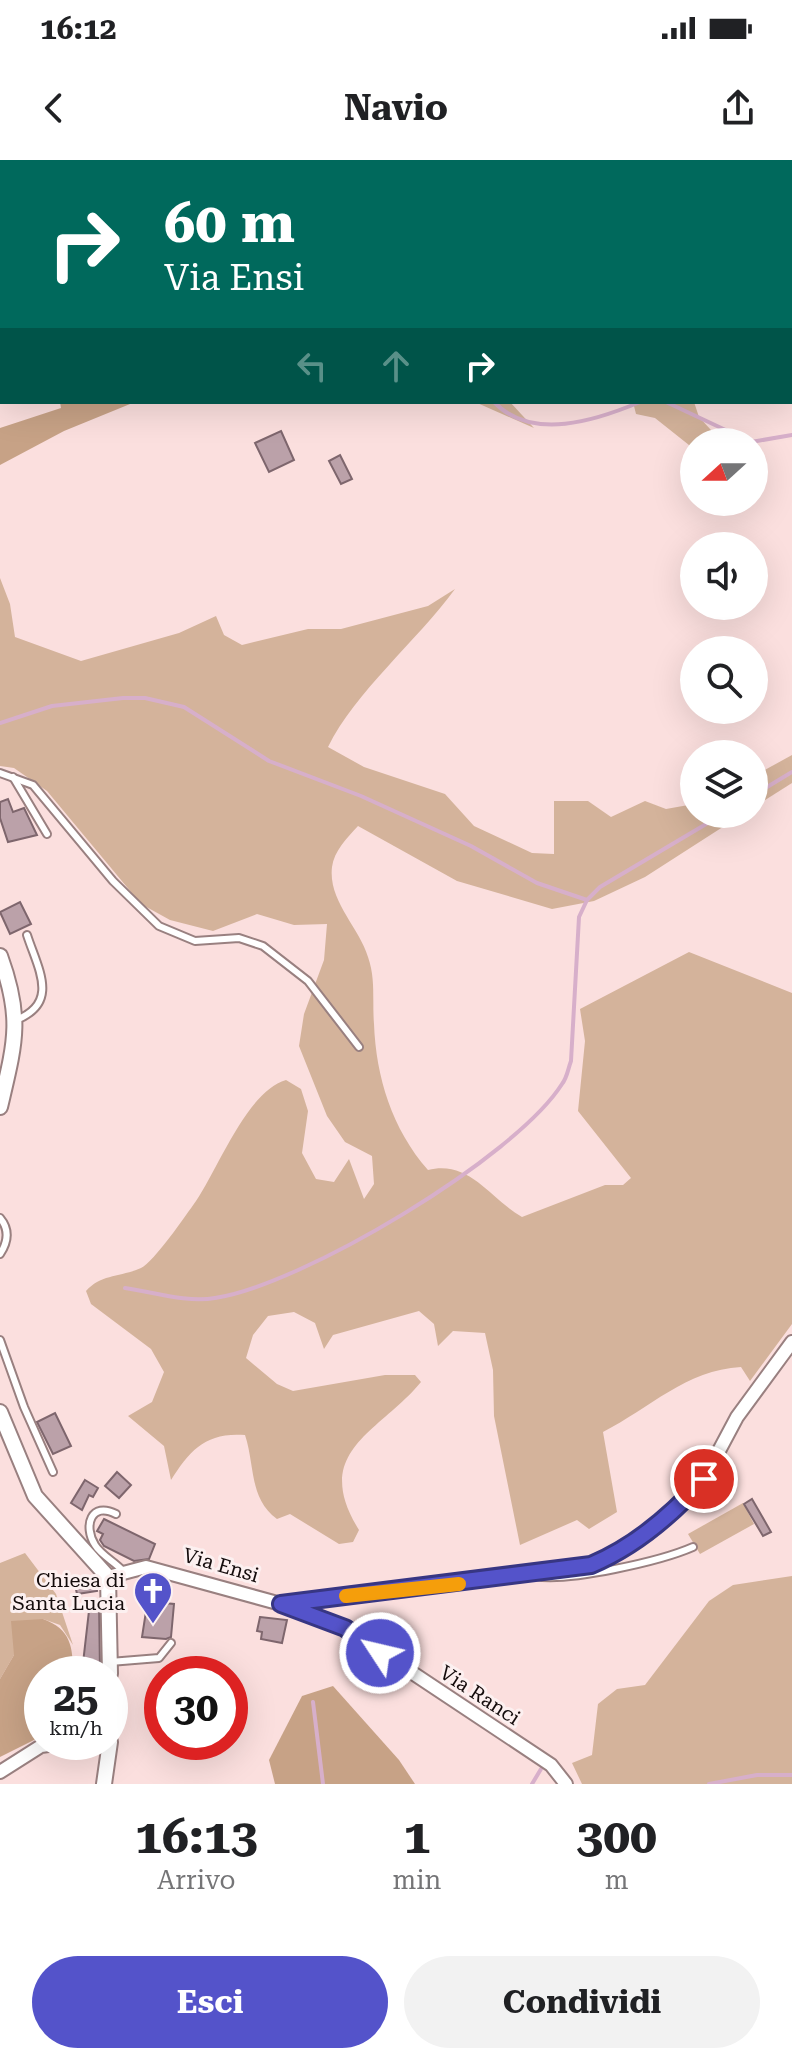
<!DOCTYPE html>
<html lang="it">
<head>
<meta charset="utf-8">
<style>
	body { margin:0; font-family:"Roboto Serif",serif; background:#f2f2f2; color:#202124; height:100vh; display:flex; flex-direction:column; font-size:30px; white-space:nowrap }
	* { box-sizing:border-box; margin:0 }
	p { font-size:26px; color:#757577 }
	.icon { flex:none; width:44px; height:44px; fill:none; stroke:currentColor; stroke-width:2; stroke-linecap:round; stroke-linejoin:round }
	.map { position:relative; height:1624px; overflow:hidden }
	.panel { display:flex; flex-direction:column; background:#fff; flex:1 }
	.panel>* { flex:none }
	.guide { position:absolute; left:0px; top:0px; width:792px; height:244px; box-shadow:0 8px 32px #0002; background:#00695c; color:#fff; overflow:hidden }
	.needle { width:52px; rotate:249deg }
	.fabs { position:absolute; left:680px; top:268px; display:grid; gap:16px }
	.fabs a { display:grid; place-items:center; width:88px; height:88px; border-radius:50%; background:#fff; box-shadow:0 8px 32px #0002; font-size:40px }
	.speed { position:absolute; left:24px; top:1496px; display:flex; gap:16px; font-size:40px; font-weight:700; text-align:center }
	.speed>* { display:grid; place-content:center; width:104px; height:104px; border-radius:50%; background:#fff; box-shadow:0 8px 32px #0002; line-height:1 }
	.speed small { font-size:20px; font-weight:400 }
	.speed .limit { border:12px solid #d22; background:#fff; color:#111 }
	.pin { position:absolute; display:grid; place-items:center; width:68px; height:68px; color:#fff; margin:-34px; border:4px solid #fff; border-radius:50%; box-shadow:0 2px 8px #0007 }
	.me { position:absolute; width:88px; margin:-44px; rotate:305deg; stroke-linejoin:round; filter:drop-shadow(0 0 6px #0008) }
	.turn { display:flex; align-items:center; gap:28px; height:168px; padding:0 32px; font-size:36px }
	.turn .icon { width:104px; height:104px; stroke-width:2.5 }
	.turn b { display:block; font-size:56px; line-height:68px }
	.lanes { display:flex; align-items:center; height:76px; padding:0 32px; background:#0003; justify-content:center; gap:40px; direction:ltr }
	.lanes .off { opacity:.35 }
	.eta { display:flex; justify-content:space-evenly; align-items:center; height:136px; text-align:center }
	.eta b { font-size:48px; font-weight:700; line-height:56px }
	.cta { display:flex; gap:16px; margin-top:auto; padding:16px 32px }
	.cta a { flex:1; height:92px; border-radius:48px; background:#5453ca; color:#fff; font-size:32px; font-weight:700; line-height:92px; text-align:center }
	.cta a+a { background:#f2f2f2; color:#202124 }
	.status { display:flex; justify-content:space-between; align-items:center; height:56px; padding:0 40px; background:#fff; direction:ltr }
	.status svg { height:22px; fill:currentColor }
	header { display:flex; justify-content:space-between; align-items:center; height:104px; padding:0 32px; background:#fff; font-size:36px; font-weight:700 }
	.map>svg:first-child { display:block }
</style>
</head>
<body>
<div class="status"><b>16:12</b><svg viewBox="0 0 49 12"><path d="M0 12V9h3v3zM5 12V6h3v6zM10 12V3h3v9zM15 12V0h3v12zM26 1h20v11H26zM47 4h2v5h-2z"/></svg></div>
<header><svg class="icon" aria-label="back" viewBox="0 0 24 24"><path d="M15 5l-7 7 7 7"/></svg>Navio<svg class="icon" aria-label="share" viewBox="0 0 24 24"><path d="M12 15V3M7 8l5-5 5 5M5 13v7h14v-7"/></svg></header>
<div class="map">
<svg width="792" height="1624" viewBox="0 0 792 1624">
	<rect width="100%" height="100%" fill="#fbdfde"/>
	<g fill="#d4b39b">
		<rect x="299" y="0" width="377" height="2"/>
		<path d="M475,242H510L534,268Z"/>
		<path d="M633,242H694L699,257L722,282H694V289L655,258L636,254Z"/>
		<path d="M0,418L10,444L15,477L81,501L179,473L216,456L224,475L242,485L308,469H341L428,446L455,429C417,481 355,532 328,587L364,607L445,634L474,666L532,693L554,694V641H588L611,657L645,641L666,649L694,644V654H743L645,717L594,741L552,749L457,721L358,666C347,678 334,691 332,707C328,741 359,767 368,797C376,820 372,840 374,864C376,917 392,969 428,1010C470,1000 489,1038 522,1057L605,1025H623L631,1018L578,951L585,881L580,849L689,792L792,833V1164L750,1221L741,1207C686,1210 650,1248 603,1272L617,1352L589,1369L577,1360L520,1385L494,1256L493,1210L485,1173L453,1171L438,1186L434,1164L419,1151L333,1175L324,1189L315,1163L294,1152L268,1156L253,1175L246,1198L277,1224L293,1231L385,1215H415L421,1222C379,1273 310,1291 359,1370L353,1382L339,1384L290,1354L277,1359C249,1339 255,1305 245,1275C206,1272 190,1290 171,1320L164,1286L128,1256L152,1242L164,1212L151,1189L91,1144L86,1131C101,1114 121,1117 141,1108C154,1102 186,1055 196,1041C218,1009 247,931 286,920L301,929L308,951L302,993L316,1019L334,1022L349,999L364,1039L374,1024L372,996L345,982L327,956L299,886L304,854L324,800L327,764L294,765L257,754L213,771L170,760L141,744L47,631L14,608L0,606Z"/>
		<path d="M792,595V623L754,647V616Z"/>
		<path d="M743,1343L754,1364L700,1394L688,1374Z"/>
		<path d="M25,1393L56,1434L73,1485L60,1465L43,1459L14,1495L0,1519V1403Z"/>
		<path d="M792,1416V1624H582L572,1603L592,1595L598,1544L617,1529L645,1525L709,1441L733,1425Z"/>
	</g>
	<g fill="#c7a286">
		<path d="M60,242H135L64,271L0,305V268L61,248Z"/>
		<path d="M43,1459C71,1469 73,1487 73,1514H42V1576L0,1597V1519L14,1495L11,1461Z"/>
		<path d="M333,1526L399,1600L415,1624H275L269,1600L302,1536Z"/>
	</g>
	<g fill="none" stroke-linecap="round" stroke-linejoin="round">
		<g stroke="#d7afca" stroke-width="4">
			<path d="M790,4H792"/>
			<path d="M494,242C532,282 597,260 640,242"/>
			<path d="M666,242L751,282"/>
			<path d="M751,282L792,275"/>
			<path d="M0,563L52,546L123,538H145L184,547L269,601L361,636L471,686L537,723L587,740"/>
			<path d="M754,635L792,612"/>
			<path d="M125,1128C153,1132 187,1143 215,1138C302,1125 515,998 562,924C567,918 568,909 571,901L579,757L587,740L600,727L723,654"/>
			<path d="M313,1542L323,1624"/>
			<path d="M532,1624L541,1609"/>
			<path d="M709,1624L757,1615H792"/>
		</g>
	</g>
	<g fill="#bba1a9" stroke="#7e666d" stroke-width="2">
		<path d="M281,271L294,300L269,312L255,283Z"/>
		<path d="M340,295L352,319L341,324L329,301Z"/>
		<path d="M8,639L13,652L24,648L37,675L8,682L0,658V642Z"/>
		<path d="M20,742L31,764L10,774L0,752Z"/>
		<path d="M55,1253L71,1286L53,1294L37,1262Z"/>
		<path d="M117,1312L131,1325L119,1338L105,1326Z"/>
		<path d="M85,1320L98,1328L93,1337L89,1335L82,1350L71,1343Z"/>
		<path d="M752,1339L771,1372L763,1376L744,1344Z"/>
		<path d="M104,1359L155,1384L149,1399L134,1401L104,1386L100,1380L103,1374L97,1371Z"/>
		<path d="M95,1417L97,1431L77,1434L74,1420Z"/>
		<path d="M149,1432L165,1433L164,1443L174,1444L171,1477L166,1479L142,1477Z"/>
		<path d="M90,1442H99L100,1512H82Z"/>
		<path d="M260,1457L287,1460L282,1483L261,1479L262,1472L257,1471Z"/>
	</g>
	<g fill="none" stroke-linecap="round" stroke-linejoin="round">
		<defs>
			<g id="service">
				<path d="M76,2L77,0"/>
				<path d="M0,613L33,625L113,721L159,766L195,781L239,778L263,786L308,821L359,887"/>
				<path d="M13,617L47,674"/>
				<path d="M16,860C60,843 38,809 27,775"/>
				<path d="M0,1058C10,1070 8,1082 0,1094"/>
				<path d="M0,1180L24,1247L53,1312"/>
				<path d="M116,1354C91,1341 83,1366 95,1385C101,1395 115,1402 123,1411"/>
				<path d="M535,1416C569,1422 661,1401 693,1387"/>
				<path d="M110,1502L159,1498L171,1483"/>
			</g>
			<g id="minor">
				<path d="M108,1417L146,1407L281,1444L591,1405L632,1383L679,1347L704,1319L737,1257L792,1182"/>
				<path d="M284,1445L345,1468L551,1605L566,1624"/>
				<path d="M0,1612L41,1586L70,1582"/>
			</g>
			<g id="tertiary">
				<path d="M0,796C23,859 15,883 0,947"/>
				<path d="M0,1252L35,1336L108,1417L110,1514"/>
				<path d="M104,1624L110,1582"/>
			</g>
		</defs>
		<use href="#service" stroke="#998080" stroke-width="10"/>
		<use href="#minor" stroke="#998080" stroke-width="16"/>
		<use href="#tertiary" stroke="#998080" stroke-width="18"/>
		<use href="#service" stroke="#fff" stroke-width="6"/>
		<use href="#minor" stroke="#fff" stroke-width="12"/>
		<use href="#tertiary" stroke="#fff" stroke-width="14"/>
	</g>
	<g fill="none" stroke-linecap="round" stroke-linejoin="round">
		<defs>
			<path id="route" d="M380,1493L345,1468L281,1444L591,1405C636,1386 672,1355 704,1319"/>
		</defs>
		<use href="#route" stroke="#373683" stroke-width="20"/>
		<use href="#route" stroke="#5453ca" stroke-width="14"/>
		<path stroke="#f59e0b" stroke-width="14" d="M346,1436L459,1424"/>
	</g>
	<defs>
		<symbol id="church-pin" viewBox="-11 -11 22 30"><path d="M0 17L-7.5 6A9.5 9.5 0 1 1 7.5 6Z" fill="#5453ca" stroke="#fcf0f0"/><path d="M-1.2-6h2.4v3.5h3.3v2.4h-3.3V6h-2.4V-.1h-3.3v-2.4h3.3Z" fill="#fff"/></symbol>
	</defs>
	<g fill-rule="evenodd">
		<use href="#church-pin" x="131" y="1409" width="44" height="60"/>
	</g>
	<g text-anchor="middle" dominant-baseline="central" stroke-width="6" stroke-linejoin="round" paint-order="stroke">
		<g font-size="20" fill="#130b0b" stroke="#fcf0f0">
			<text transform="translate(221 1405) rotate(16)">Via Ensi</text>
			<text transform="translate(480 1535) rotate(33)">Via Ranci</text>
		</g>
		<g font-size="20" fill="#130b0b" stroke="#fcf0f0" text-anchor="end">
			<text x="125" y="1420">Chiesa di<tspan x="125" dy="23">Santa Lucia</tspan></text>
		</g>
	</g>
</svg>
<div class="fabs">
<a><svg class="needle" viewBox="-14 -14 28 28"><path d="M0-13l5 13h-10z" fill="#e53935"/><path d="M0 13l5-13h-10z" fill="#757577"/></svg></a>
<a><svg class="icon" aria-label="sound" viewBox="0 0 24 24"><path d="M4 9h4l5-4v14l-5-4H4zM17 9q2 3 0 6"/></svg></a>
<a><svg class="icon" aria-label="search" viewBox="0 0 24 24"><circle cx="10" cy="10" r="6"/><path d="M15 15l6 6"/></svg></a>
<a><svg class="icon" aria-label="layers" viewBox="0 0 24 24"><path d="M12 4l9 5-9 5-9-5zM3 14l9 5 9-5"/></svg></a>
</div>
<div class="speed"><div>25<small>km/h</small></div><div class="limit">30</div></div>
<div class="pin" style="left:704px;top:1319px;background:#d93025"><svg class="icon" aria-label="arrive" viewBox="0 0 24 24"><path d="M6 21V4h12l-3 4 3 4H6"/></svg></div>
<svg class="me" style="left:380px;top:1493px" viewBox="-20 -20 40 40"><circle r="17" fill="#5453ca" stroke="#fff" stroke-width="3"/><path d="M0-11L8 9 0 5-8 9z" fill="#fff"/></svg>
<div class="guide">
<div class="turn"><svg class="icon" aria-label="right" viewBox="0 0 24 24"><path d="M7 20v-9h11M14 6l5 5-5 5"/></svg><div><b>60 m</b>Via Ensi</div></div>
<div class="lanes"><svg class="icon off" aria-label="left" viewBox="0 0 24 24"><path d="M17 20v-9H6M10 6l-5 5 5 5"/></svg><svg class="icon off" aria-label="ahead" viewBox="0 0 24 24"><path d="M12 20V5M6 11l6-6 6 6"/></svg><svg class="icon" aria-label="right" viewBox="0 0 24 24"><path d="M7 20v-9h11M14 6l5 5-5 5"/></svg></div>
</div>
</div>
<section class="panel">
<div class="eta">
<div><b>16:13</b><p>Arrivo</p></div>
<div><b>1</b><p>min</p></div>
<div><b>300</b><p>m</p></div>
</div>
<div class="cta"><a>Esci</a><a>Condividi</a></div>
</section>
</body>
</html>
